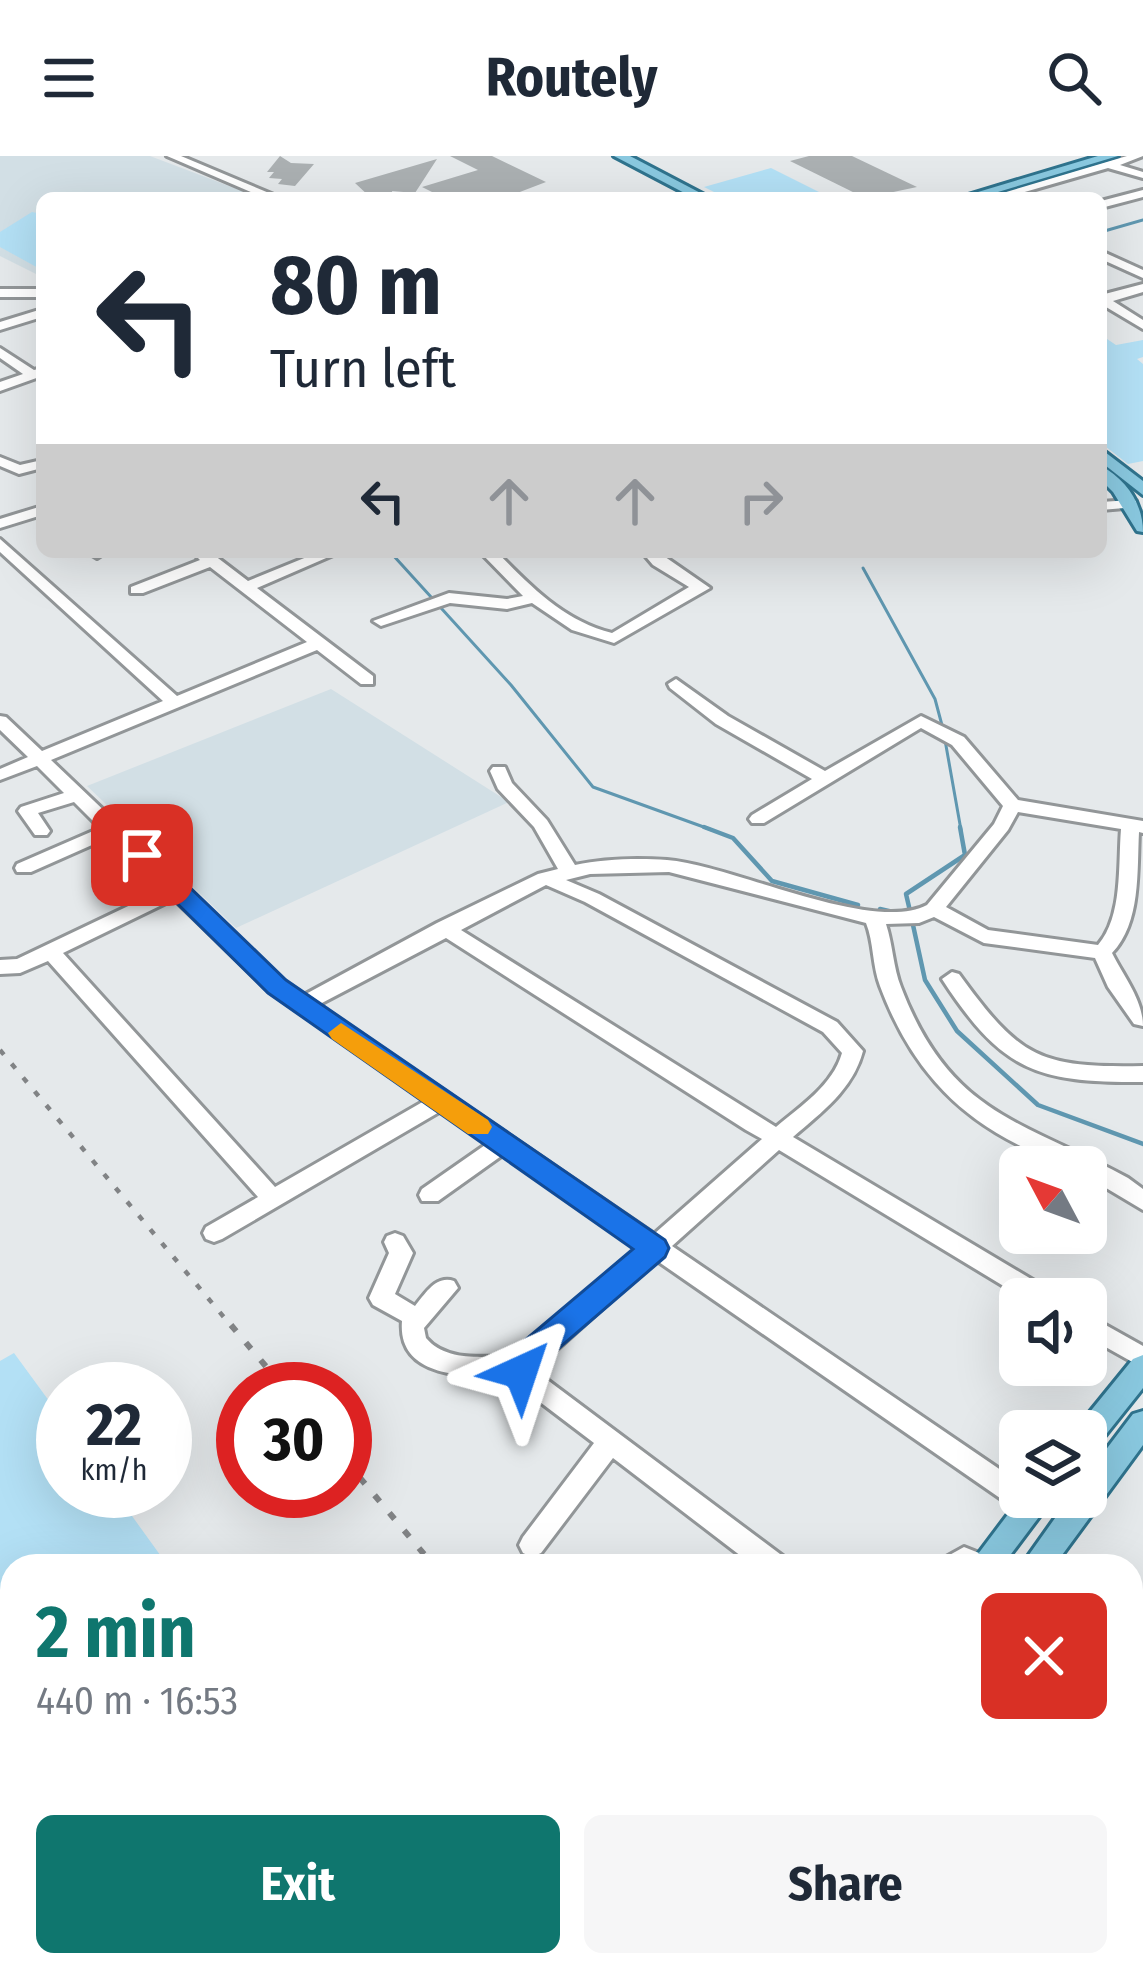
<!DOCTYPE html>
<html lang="en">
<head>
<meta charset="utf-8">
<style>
	body { margin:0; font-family:"Fira Sans Condensed",sans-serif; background:#f6f6f7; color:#1f2937; height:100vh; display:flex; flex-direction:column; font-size:45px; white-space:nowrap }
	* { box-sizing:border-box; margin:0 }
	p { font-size:39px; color:#747a83 }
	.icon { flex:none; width:66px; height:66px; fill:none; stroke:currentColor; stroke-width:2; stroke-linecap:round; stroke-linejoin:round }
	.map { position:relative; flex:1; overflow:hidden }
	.details { position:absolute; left:0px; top:1398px; width:1143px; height:423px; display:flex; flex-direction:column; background:#fff; border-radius:36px 36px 0 0; box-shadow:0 12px 48px #0002 }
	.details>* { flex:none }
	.hud { position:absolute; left:36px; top:36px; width:1071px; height:366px; border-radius:18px; box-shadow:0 12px 48px #0002; background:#fff; color:#1f2937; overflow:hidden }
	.needle { width:78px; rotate:311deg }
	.tools { position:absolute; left:999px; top:990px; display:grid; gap:24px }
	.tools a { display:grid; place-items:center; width:108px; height:108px; border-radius:18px; background:#fff; box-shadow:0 12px 48px #0002; font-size:60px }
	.speed { position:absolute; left:36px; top:1206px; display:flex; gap:24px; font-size:60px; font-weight:700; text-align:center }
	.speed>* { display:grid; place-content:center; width:156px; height:156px; border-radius:50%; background:#fff; box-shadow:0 12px 48px #0002; line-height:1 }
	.speed small { font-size:30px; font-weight:400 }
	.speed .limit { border:18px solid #d22; background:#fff; color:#111 }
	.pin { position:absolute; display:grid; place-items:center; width:102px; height:102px; color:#fff; margin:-51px; border-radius:24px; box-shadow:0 6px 18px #0006 }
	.me { position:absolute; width:132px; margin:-66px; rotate:42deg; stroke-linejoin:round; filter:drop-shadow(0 0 9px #0008) }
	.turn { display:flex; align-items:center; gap:42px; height:252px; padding:0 36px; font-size:54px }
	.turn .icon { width:156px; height:156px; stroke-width:2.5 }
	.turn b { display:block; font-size:84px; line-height:102px }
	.lanes { display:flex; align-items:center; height:114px; padding:0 36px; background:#0003; justify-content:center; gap:60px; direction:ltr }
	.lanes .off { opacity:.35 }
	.round { display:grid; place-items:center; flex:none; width:126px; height:126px; border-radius:18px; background:#f6f6f7 }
	.summary { display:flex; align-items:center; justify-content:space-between; height:204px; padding:0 36px }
	h1 { font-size:72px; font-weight:700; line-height:90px; color:#0f766e }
	.button { display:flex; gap:24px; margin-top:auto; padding:24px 36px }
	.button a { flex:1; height:138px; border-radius:18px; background:#0f766e; color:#fff; font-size:48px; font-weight:700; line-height:138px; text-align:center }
	.button a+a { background:#f6f6f7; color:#1f2937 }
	header { display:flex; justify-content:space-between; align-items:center; height:156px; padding:0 36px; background:#fff; font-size:54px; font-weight:700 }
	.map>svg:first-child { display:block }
</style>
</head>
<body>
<header><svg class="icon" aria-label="menu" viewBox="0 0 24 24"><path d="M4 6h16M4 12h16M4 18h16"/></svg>Routely<svg class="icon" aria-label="search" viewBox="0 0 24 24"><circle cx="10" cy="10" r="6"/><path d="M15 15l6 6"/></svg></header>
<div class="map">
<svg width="1143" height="1819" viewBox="0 0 1143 1819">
	<rect width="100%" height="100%" fill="#e5e9eb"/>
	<g fill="#d2dfe5">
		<path d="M0,0H150L258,41L42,42V121L0,100Z"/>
		<path d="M331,533L509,646L236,772L87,630Z"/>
	</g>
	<g fill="#b3e0f5">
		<path d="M771,12L831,42H726L704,31Z"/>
		<path d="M32,56L42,58V114L0,91V76Z"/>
		<path d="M1101,179L1116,189L1143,184V201L1137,203L1143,208V305L1128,308L1101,287Z"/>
		<path d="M14,1197L63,1264V1335H114L163,1403L153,1410H107L99,1399L81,1410H12V1455L0,1463V1205Z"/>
		<path d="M27,1809H467L474,1819H11Z"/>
	</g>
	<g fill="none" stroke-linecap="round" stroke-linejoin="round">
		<g stroke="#5f97b0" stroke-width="3">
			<path d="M1101,76L1143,64"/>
			<path d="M392,398L511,529L593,631L712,674"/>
			<path d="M863,412L935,543L943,573"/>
			<path d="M945,584L961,674"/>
		</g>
		<g stroke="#5f97b0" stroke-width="4.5">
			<path d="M704,671L733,682L772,725L858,749"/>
			<path d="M880,753L893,756"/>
			<path d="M910,755L906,738L965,699L960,671"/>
			<path d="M913,769L925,824L957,875L1038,949L1143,988"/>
		</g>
	</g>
	<g fill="#abb0b2">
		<path d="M280,0L291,7L314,8L295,30L278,28L282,23L269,22L274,16H267Z"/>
		<path d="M450,0H492L546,26L504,42H464L454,36L440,40L422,31L478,14Z"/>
		<path d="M809,0H852L917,31L865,42L790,5Z"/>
		<path d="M437,3L415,37L392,35L393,39L370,41L355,27Z"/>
	</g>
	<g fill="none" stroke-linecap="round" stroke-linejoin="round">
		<defs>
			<g id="minor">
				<path d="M167,0H181L281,42H265Z"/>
				<path d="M1127,0H1143L1120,9L1143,16V22L1108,12L1004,42H986Z"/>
				<path d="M1143,34V41L1101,52V45Z"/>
				<path d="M1101,95L1143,114V122L1101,103Z"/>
				<path d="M1143,128V136L1113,145L1143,164V173L1101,148V139Z"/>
				<rect x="0" y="133" width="42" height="8"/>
				<path d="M42,153V161L0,174V166Z"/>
				<path d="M0,192L34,214L42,212V220L0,235V226L23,218L0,202Z"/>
				<path d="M0,301L20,309L42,304V312L19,318L0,310Z"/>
				<path d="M1131,344L1136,345V351L1101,354V346Z"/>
				<path d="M42,350V359L0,372V363Z"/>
				<path d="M0,383L177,540L307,486L210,411L143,437H131V431L200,404L192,396H210L248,425L319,396H340L257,432L373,520V528H361L317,494L51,604L284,826L304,839L437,767L538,718L558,713L534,671L498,633L490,615L493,611H505L512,627L547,664L575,709C603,703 638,702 667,704C732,709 872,778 927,749L994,668L1003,650L952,589L921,572L764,667H752L749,663L752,659L812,623L716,568L670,532L668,528L676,523L728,560L825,615L921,560L964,581L1018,644L1143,665V677L1139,676C1137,715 1141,767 1112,797C1124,821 1143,844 1143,870L1134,868L1108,831L1095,802L984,787L934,761L919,767L886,768C893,789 893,811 901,831C950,959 1021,964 1128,1022L1143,1033V1054L1086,1020V1011C1063,1011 1046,1002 1025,992C952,958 908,905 880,830C872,809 874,787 866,767L669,716L590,718L566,724L599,738L837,866L863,895C853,933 822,956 793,981L1053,1136L1057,1143H1025L779,994L672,1090L1020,1327V1341L1041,1342L1045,1350L1041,1358L1032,1362L1023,1358L656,1104L534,1214L784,1401L788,1410H754L613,1302L541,1397L532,1401L523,1397L519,1389L523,1381L594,1287L515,1227L512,1220C471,1221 397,1224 402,1165L373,1149L369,1142L389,1097L384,1086L387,1080L395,1077L403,1080L413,1097L395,1138L415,1150C426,1137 436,1119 454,1125L458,1132L424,1172L426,1182C447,1207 486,1200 516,1200L639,1092L504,998L438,1045H422L419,1039L422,1033L488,987L441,955L222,1083L214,1086L206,1083L203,1077L206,1071L258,1041L48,805L20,817L0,818V804L17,803L164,733L110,681L31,716H17L15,712L17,708L100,672L74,646L38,657L50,675L47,679H35L18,655L21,651L64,637L37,610L0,624V613L28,601L0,574V560L6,561L42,595L163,545L0,396ZM1018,656L1121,673C1118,709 1123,760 1098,789L988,774L946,751L1008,674ZM546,729L585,746L823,876L842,897C833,929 801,950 776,971L461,774ZM174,743L270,836L426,944L275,1031L63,797ZM446,782L746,974L762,983L654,1078L318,849Z"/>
				<path d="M106,396L97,402L89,397L90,396Z"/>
				<path d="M480,396H497C530,430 564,465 612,477L689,431L653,409L642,396H658L710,432L614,487L572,474L532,447L507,453L450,447L381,470L373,465L449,437L507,443L523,440Z"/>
				<path d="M952,816L959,818C1020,902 1039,912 1143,910V926C1036,927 1002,915 942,823Z"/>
				<path d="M1086,1158L1143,1190V1212L1086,1180Z"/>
				<path d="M964,1391L989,1401L993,1410H942L946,1401Z"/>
				<path d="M1143,1614V1644L1131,1650V1619Z"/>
			</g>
			<g id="major">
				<path d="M614,0H630L710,42H694Z"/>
				<path d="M1098,0H1118L978,42H958Z"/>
				<path d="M1101,293L1143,325V339L1101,306Z"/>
				<path d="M1101,310C1126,323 1143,348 1143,376L1137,375L1113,336L1101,324Z"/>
				<path d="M1143,1199V1232L1096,1291L1086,1294V1275L1076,1273L1133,1203Z"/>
				<path d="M1143,1255V1289L1054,1410H1021L1070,1341H1086V1320L1133,1258Z"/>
				<path d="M1021,1341H1054L1002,1410H969Z"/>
				<path d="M677,1809H716L712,1819H673Z"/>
				<path d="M1040,1809H1107L1111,1819H1044Z"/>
			</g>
		</defs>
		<use href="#minor" stroke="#929698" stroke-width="6"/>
		<use href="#major" stroke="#2f738d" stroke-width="6"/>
		<use href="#minor" fill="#fff" fill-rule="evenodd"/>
		<use href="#major" fill="#89c8df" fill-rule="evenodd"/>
		<path stroke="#818385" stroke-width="4.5" stroke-dasharray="6 12" stroke-linecap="butt" d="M0,894L233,1172"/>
		<g stroke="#818385" stroke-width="6" stroke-dasharray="8 15" stroke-linecap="butt">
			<path d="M231,1169L285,1233"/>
			<path d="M345,1304L434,1410"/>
			<path d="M769,1809L777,1819"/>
		</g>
		<defs>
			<path id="major-bridge" d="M745,1819L753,1809"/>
		</defs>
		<use href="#major-bridge" stroke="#2f738d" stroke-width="38" stroke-linecap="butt"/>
		<use href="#major-bridge" stroke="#89c8df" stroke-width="32"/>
	</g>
	<path fill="#1a73e8" stroke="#114b97" stroke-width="3" d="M142,691L150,693L286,824L665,1084L669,1092L665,1101L538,1210L533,1226L521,1230L510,1226L506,1216L512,1195L633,1093L268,837L133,704L130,699Z"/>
	<path fill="#f59e0b" d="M341,867L488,964L492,971L488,978H468L332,883L328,877Z"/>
</svg>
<div class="tools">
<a><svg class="needle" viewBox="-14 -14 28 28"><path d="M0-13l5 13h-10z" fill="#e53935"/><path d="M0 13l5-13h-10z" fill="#747a83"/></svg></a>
<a><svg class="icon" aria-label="sound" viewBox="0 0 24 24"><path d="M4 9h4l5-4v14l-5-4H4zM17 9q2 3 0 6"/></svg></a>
<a><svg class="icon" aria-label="layers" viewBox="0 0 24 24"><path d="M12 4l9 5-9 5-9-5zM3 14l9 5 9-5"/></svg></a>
</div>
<div class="speed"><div>22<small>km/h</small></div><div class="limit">30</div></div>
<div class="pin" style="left:142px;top:699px;background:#d93025"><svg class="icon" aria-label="arrive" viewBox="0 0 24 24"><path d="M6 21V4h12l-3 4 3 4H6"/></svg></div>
<svg class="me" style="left:521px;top:1216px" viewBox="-20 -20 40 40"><path d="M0-17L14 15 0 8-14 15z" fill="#1a73e8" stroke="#fff" stroke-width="4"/></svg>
<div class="hud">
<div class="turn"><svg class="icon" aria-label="left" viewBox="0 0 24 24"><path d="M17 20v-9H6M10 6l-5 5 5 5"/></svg><div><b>80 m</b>Turn left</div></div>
<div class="lanes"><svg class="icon" aria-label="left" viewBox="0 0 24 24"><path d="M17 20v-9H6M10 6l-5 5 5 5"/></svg><svg class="icon off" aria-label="ahead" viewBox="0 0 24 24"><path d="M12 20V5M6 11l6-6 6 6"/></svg><svg class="icon off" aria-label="ahead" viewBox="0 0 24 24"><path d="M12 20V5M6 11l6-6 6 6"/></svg><svg class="icon off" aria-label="right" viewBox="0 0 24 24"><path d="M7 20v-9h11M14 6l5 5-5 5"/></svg></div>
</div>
<section class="details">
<div class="summary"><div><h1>2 min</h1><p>440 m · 16:53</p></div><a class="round" style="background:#d93025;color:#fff"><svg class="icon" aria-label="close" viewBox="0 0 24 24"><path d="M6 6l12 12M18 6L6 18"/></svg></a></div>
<div class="button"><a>Exit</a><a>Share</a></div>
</section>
</div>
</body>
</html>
